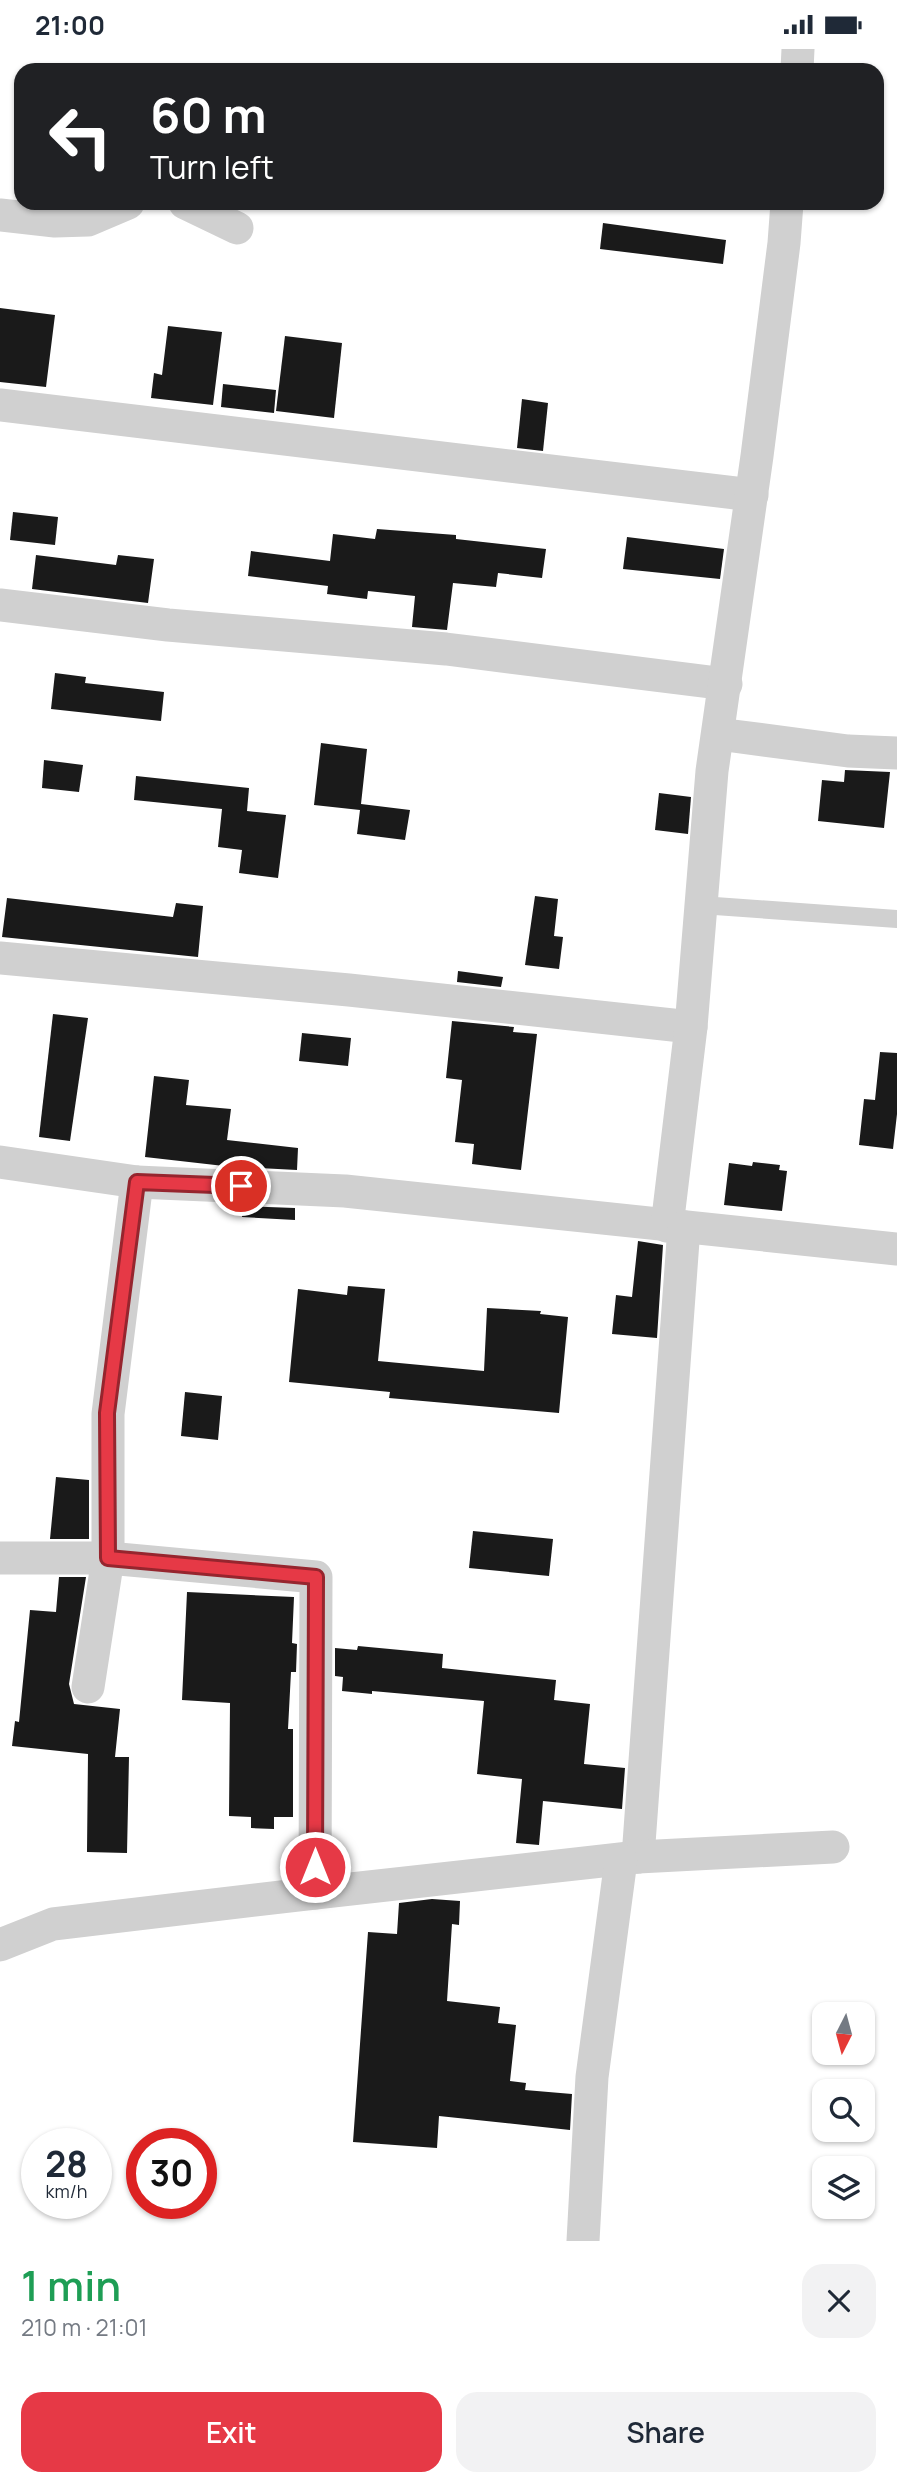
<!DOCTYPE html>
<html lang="en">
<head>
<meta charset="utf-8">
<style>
	body { margin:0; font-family:Manrope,sans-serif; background:#f2f2f3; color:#1f2937; height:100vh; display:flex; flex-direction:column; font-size:26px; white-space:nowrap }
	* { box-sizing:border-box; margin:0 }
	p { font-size:23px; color:#747a83 }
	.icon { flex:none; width:38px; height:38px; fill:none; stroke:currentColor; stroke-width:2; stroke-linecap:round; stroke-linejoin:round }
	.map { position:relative; height:2192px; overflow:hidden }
	.panel { display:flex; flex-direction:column; background:#fff; flex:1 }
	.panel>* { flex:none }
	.guide { position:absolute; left:14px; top:14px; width:870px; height:147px; border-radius:21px; box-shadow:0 2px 5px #0004; background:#202124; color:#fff; overflow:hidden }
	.needle { width:46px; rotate:186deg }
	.controls { position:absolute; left:812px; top:1953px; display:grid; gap:14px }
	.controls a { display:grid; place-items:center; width:63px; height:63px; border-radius:14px; background:#fff; box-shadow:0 2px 5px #0004; font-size:35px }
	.speed { position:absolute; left:21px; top:2079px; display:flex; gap:14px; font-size:35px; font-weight:700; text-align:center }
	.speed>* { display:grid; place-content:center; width:91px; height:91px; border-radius:50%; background:#fff; box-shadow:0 2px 5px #0004; line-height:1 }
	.speed small { font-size:18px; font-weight:400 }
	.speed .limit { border:10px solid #d22; background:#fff; color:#111 }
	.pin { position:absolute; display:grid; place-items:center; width:60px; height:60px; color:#fff; margin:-30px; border:4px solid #fff; border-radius:50%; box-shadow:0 2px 7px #0007 }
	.me { position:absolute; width:77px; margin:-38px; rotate:0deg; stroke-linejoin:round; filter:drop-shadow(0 0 5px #0008) }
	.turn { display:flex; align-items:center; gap:24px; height:147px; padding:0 21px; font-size:32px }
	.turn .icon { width:91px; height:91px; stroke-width:2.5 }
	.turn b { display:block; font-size:49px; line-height:60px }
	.round { display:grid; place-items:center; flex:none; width:74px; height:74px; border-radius:21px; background:#f2f2f3 }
	.head { display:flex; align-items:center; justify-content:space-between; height:119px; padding:0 21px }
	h1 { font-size:42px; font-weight:600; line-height:52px; color:#1e9e55 }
	.cta { display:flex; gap:14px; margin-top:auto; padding:14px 21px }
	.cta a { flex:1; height:80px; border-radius:21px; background:#e63946; color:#fff; font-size:28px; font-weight:600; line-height:80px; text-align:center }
	.cta a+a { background:#f2f2f3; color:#1f2937 }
	.status { display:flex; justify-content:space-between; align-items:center; height:49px; padding:0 35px; background:#fff; direction:ltr }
	.status svg { height:19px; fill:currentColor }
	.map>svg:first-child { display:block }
</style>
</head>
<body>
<div class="status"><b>21:00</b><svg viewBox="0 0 49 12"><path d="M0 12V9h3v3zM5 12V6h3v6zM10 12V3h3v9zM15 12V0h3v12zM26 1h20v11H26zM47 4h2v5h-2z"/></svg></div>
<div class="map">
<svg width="897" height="2192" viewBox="0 0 897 2192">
	<rect width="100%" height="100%" fill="#fff"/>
	<g fill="#1a1a1a">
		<path d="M603,174L726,191L723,215L600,200Z"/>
		<path d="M0,259L55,266L46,338L0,333Z"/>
		<path d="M168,277L222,283L213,356L151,349L154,324L162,326Z"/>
		<path d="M285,287L342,294L334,369L276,362Z"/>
		<path d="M223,335L276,341L274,364L221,358Z"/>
		<path d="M522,350L548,354L543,402L517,399Z"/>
		<path d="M13,463L58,468L55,496L10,491Z"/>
		<path d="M377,480L456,486V490L546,500L542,529L498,524L496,538L453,534L447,581L412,578L415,547L368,542L367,550L327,545L328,537L248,527L251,502L330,512L333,485L375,490Z"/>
		<path d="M627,488L724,500L720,530L623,520Z"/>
		<path d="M36,506L116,516L118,506L154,510L148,554L32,540Z"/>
		<path d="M55,624L86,628L85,634L164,643L161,672L51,660Z"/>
		<path d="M321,694L367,700L361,755L410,761L405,791L357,785L360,761L314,756Z"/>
		<path d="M44,711L83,716L79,743L42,739Z"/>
		<path d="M845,721L890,723L884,779L818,772L822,731L844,733Z"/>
		<path d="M136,727L249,739L247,762L286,766L278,829L239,824L242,801L218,798L222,760L134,751Z"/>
		<path d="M659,744L691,748L688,785L655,781Z"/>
		<path d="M535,847L558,850L554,887L563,888L559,920L525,916Z"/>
		<path d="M7,849L173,868L176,854L203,857L198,908L2,888Z"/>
		<path d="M458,922L503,928L501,938L457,933Z"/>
		<path d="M53,965L88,969L70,1092L39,1088Z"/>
		<path d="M452,972L514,978L513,983L537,985L521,1121L472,1115L474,1095L455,1093L462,1031L446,1029Z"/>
		<path d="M302,984L351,989L348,1017L299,1012Z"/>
		<path d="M880,1003L897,1004V1065L893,1100L859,1096L864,1050L875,1051Z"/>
		<path d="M154,1027L189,1031L186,1056L231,1060L227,1091L298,1099L297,1121L224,1117L145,1108Z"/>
		<path d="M753,1113L780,1116L779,1121L787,1122L782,1162L724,1156L729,1114L752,1117Z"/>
		<path d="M243,1157L295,1159V1171L242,1168Z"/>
		<path d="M638,1192L663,1196L657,1289L612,1285L616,1246L632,1248Z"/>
		<path d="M348,1237L385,1240L378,1312L484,1322L487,1259L541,1262L540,1265L568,1268L559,1364L389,1349L390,1343L289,1333L298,1240L347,1246Z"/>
		<path d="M185,1343L222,1347L218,1391L181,1387Z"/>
		<path d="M56,1428L89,1431V1490H50Z"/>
		<path d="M473,1482L553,1490L549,1527L469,1519Z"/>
		<path d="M59,1528H86L69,1635L74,1655L120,1660L115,1708H129L127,1804L87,1803L88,1705L12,1697L15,1672L19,1673L30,1561L56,1563Z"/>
		<path d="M187,1543L294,1548L292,1594L297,1595L296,1623H291L288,1680H293V1768H274V1780L251,1779V1768L229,1767L230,1654L182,1651Z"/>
		<path d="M358,1597L443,1605L442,1619L556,1631L554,1651L590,1655L584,1715L625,1719L622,1760L543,1752L539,1796L516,1794L522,1730L477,1725L484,1652L372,1642V1645L342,1642L343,1628L335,1627V1599L357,1601Z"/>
		<path d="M432,1850L460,1852L459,1876L452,1875L447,1952L500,1958L498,1974L516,1976L510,2032L526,2034L525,2041L572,2045L570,2081L439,2067L437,2099L353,2093L368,1883L397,1885L399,1854Z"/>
	</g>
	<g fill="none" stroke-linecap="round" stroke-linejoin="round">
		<path stroke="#d0d0d0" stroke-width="18" d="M701,856L897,870"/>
		<g stroke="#d0d0d0" stroke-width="33">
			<path d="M797,21L798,0"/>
			<path d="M185,154L237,179"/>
			<path d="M0,166L55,172L88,171L128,154"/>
			<path d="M0,356L752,446"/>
			<path d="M0,556L168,576L446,600L726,635"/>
			<path d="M718,685L848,702L897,704"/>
			<path d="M0,909L349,941L691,978"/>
			<path d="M0,1113L137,1133L345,1142L897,1200"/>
			<path d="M667,1177L691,978L712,722L757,407L784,194L787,154"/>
			<path d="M0,1509H108L316,1528L315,1844"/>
			<path d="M88,1638L108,1509V1365L137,1133"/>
			<path d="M638,1808L684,1178"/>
			<path d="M0,1896L53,1875L315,1844L638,1808L833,1798"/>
			<path d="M583,2192L592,2028L621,1811"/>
		</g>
	</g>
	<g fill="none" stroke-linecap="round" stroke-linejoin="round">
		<defs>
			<path id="route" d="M241,1137L137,1133L107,1364L108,1509L316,1528L315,1818"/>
		</defs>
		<use href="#route" stroke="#96252e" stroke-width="18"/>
		<use href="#route" stroke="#e63946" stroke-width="12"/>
	</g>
</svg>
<div class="controls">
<a><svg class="needle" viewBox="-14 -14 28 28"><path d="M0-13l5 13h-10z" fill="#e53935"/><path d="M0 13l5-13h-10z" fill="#747a83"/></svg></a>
<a><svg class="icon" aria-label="search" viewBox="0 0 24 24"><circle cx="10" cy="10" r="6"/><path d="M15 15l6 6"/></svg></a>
<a><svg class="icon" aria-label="layers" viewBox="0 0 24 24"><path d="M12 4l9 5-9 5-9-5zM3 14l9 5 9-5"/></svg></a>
</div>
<div class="speed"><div>28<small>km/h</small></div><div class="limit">30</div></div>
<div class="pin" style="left:241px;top:1137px;background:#d93025"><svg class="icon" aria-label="arrive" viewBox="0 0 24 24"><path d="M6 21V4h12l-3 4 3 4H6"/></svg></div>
<svg class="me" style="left:315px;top:1818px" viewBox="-20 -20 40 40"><circle r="17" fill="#e63946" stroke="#fff" stroke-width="3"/><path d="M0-11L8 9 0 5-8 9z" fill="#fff"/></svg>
<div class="guide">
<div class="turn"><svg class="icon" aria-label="left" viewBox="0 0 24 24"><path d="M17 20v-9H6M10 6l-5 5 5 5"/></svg><div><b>60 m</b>Turn left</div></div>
</div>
</div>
<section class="panel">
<div class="head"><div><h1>1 min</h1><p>210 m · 21:01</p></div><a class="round"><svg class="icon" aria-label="close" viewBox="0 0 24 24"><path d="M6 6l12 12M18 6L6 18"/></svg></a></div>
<div class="cta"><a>Exit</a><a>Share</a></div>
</section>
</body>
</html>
